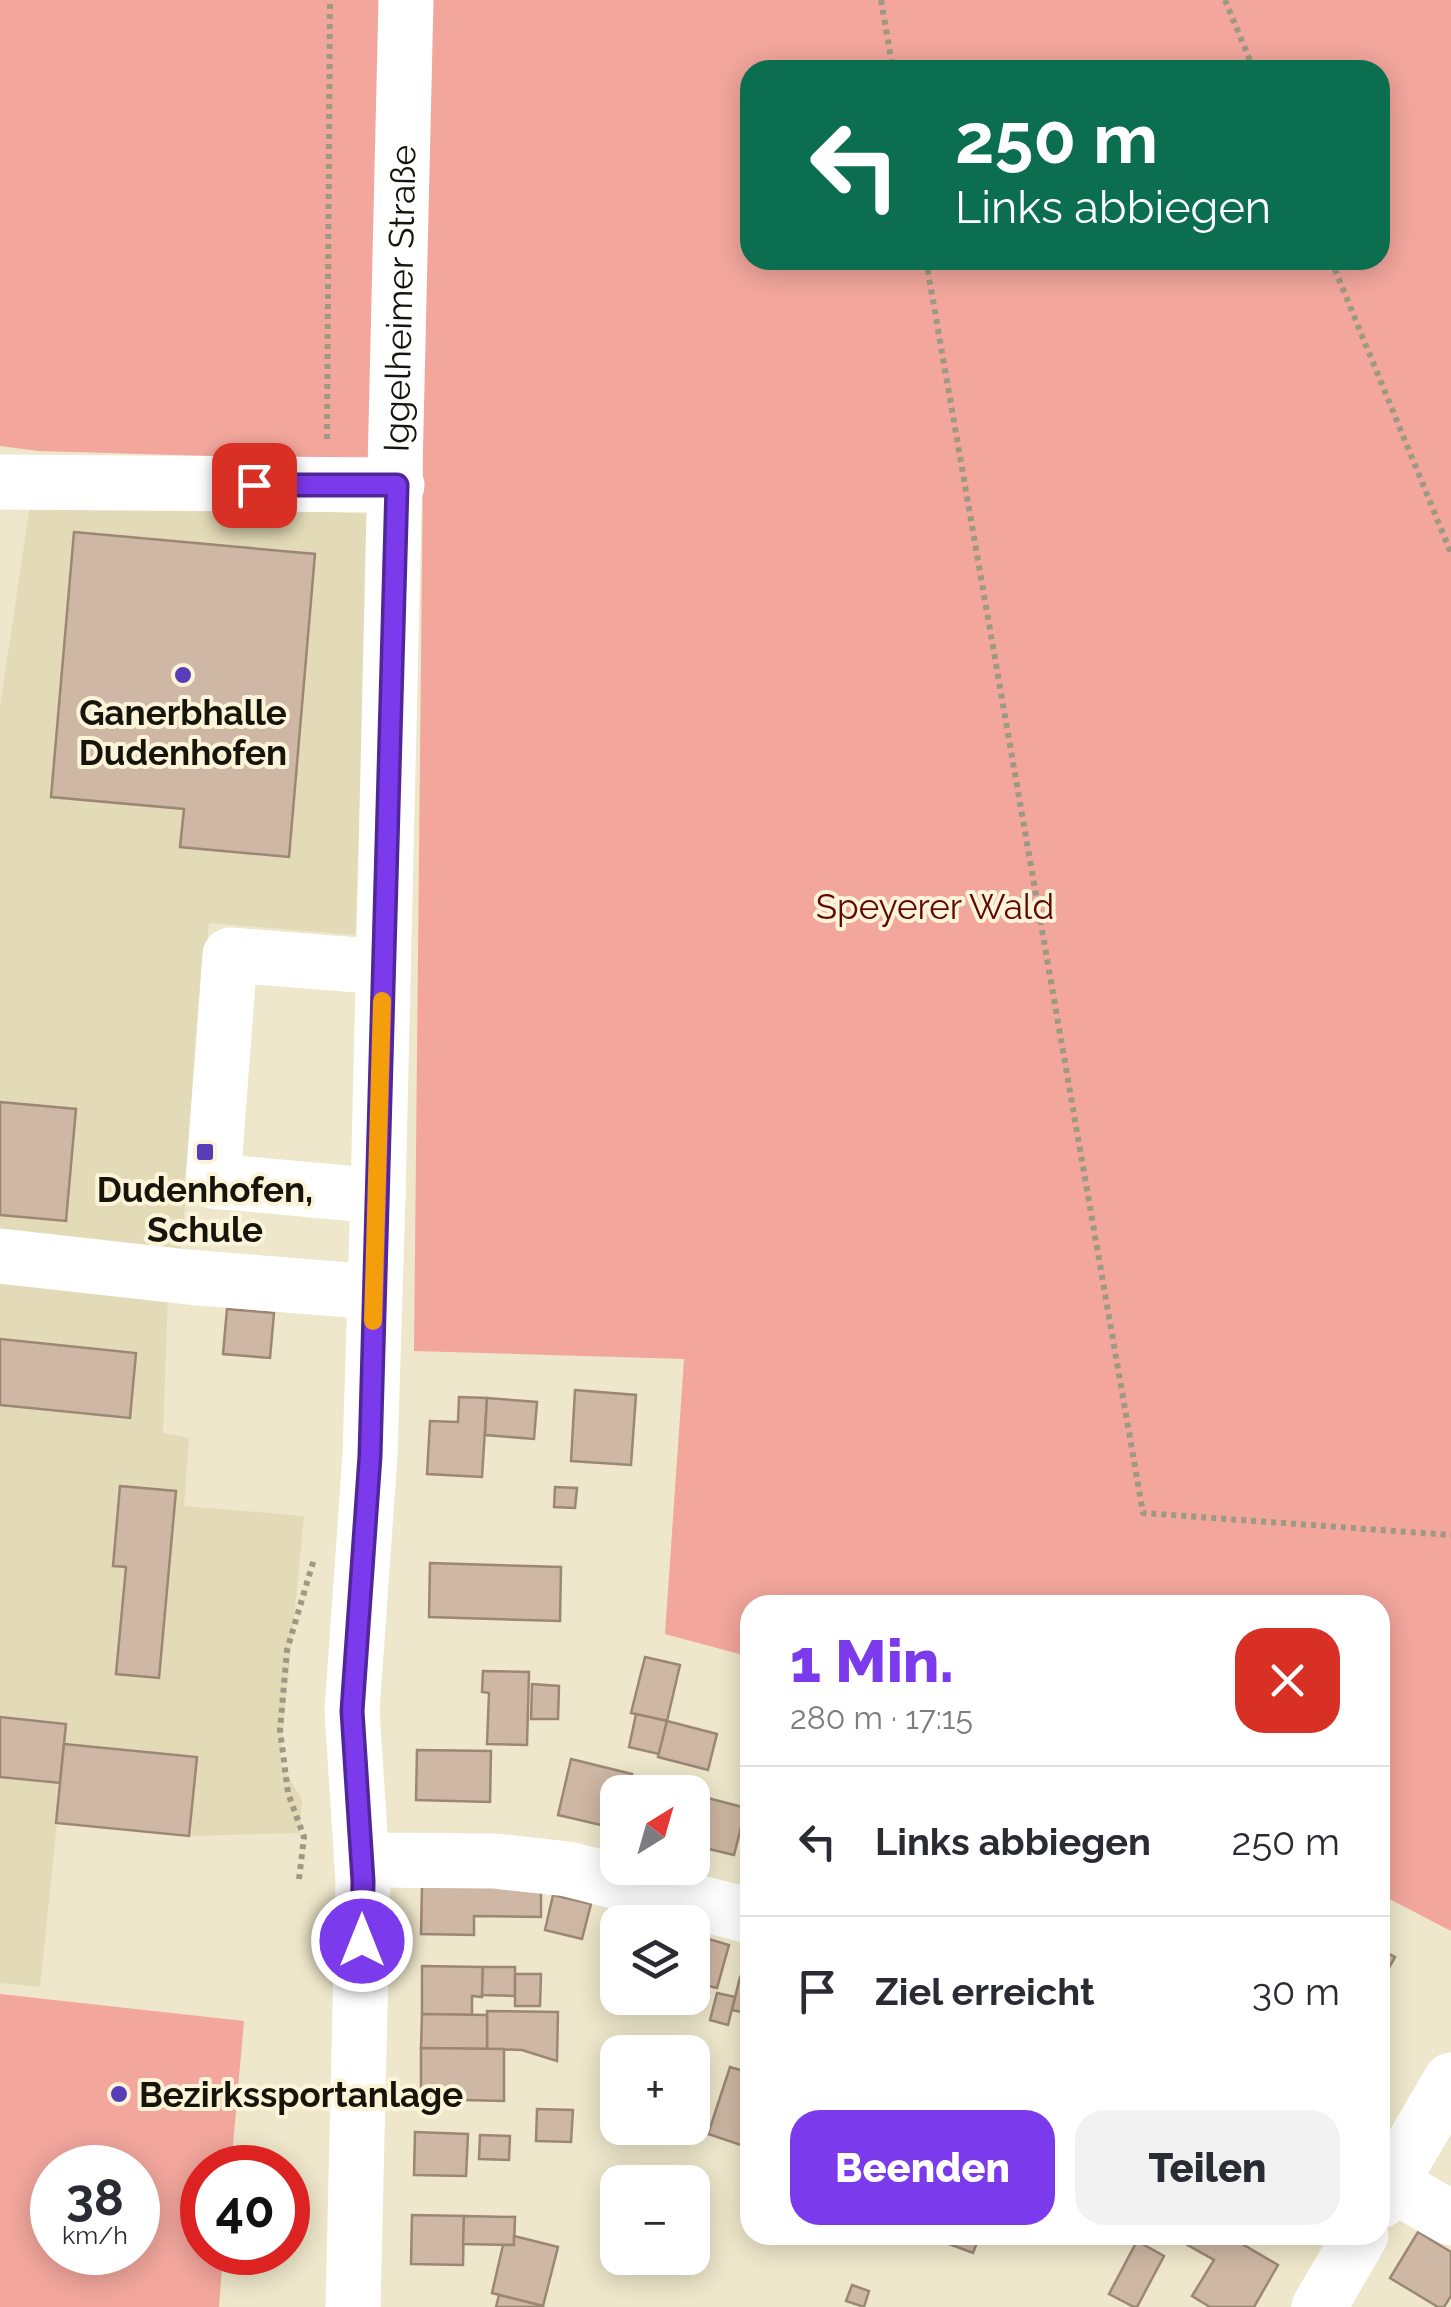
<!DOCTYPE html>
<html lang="de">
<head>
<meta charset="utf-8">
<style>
	body { margin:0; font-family:Raleway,sans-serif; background:#f2f2f3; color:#2b2b33; height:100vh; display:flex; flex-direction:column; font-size:38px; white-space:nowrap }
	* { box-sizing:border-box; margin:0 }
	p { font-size:32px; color:#7c7c81 }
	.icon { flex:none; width:55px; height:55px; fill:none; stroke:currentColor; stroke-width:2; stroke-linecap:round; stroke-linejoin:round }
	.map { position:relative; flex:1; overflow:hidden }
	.side { position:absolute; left:740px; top:1595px; width:650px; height:650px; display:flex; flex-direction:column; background:#fff; border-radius:30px; box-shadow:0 5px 25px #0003 }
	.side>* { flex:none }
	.hud { position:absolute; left:740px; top:60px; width:650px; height:210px; border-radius:30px; box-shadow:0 5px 25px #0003; background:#0b6e4f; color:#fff; overflow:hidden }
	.needle { width:65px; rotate:37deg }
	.tools { position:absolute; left:600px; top:1775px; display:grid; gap:20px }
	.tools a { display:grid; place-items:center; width:110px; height:110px; border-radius:20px; background:#fff; box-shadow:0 5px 25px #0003; font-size:50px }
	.speed { position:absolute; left:30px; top:2145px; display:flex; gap:20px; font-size:50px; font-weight:700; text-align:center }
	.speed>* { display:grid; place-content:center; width:130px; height:130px; border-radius:50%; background:#fff; box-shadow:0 5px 25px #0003; line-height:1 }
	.speed small { font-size:25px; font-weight:400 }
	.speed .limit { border:15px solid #d22; background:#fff; color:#111 }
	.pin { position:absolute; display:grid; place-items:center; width:85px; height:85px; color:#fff; margin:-42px; border-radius:20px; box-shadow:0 5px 15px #0006 }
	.me { position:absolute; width:110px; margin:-55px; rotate:0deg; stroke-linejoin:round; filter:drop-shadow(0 0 8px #0008) }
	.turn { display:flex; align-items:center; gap:35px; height:210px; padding:0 50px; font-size:45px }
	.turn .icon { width:130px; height:130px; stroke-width:2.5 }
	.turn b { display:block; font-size:70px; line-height:85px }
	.round { display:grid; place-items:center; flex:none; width:105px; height:105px; border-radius:30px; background:#f2f2f3 }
	.overview { display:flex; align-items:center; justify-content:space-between; height:170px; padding:0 50px }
	h1 { font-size:60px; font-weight:800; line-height:75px; color:#7c3aed }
	.button { display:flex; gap:20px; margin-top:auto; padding:20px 50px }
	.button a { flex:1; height:115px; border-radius:30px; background:#7c3aed; color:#fff; font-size:40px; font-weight:800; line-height:115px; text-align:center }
	.button a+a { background:#f2f2f3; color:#2b2b33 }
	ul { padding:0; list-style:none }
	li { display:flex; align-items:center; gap:30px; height:150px; padding:0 50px; border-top:2px solid #e1e1e2 }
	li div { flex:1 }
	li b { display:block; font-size:38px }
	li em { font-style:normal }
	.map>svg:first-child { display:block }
</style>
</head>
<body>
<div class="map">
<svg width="1451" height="2307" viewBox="0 0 1451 2307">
	<rect width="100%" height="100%" fill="#eee7cb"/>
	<g fill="#e3dab7">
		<path d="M31,498L372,514L355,935L209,923L180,1263L0,1245V707Z"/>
		<path d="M0,1282L168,1296L163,1433L189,1438L184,1506L304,1516L280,1762L302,1800L300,1833L189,1836L57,1823L40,1987L0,1983Z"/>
	</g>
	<g fill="#f2a69c" fill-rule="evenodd">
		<path d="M0,0H1451V1931L1380,1894V1605H750V1657L665,1634L684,1359L414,1351L423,462L39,451L0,446ZM750,70H1380V260H750Z"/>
		<path d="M0,1994L244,2021L231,2167L202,2168V2252L223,2253L219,2307H0ZM52,2168H138V2252H52Z"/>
	</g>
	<g fill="#ceb7a4" stroke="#9c8775" stroke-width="2.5">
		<path d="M74,532L315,554L289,857L180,847L184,809L51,797Z"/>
		<path d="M0,1102L76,1109L66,1221L0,1215Z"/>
		<path d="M227,1309L274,1313L270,1358L223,1354Z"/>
		<path d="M0,1339L136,1353L130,1418L0,1405Z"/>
		<path d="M575,1390L636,1395L631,1465L571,1461Z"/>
		<path d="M459,1397L487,1398L482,1477L427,1474L430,1421L458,1422Z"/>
		<path d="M487,1398L537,1402L534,1439L485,1435Z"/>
		<path d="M120,1486L176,1491L159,1678L116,1674L126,1567L113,1566Z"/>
		<path d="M555,1487L577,1488L575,1508L554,1507Z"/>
		<path d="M430,1563L561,1567L560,1621L429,1617Z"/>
		<path d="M645,1657L680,1665L667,1721L631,1713Z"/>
		<path d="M483,1671L529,1672L527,1745L487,1744L489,1693L482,1692Z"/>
		<path d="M532,1684L559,1686L558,1719H531Z"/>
		<path d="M636,1714L667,1721L659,1754L629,1747Z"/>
		<path d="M0,1717L66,1724L60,1783L0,1777Z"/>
		<path d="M667,1721L717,1734L708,1770L658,1757Z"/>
		<path d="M64,1744L197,1757L189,1836L56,1823Z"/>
		<path d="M417,1750L491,1751L490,1802L416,1800Z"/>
		<path d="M571,1759L632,1774L628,1792H618V1829L558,1815Z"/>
		<path d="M692,1794L746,1808L734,1855L692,1845Z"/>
		<path d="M422,1885L541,1887V1917L474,1916V1935L421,1934Z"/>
		<path d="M553,1895L591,1904L582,1939L545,1930Z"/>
		<path d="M692,1934L729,1945L717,1988L692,1982Z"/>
		<path d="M1380,1949L1395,1957L1380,1984Z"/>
		<path d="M422,1966L483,1967L482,1997L472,1996V2015L422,2014Z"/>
		<path d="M483,1967H515V1996L482,1995Z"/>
		<path d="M515,1974H541L540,2006H515Z"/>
		<path d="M740,1977L750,1979V2014L732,2010Z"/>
		<path d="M717,1993L735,1997L728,2025L710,2020Z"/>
		<path d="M487,2011L558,2012L557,2061L522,2050L487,2049Z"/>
		<path d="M422,2014L487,2015V2049L421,2048Z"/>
		<path d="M421,2048L504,2049V2101L421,2099Z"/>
		<path d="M730,2067L750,2073V2148L708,2134Z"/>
		<path d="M537,2109L573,2110L571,2142L536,2141Z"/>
		<path d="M415,2132L468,2134L466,2176L414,2175Z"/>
		<path d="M480,2135L510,2136L509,2160L479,2159Z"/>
		<path d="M412,2215L464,2216L463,2265L411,2264Z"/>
		<path d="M464,2216L515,2217L514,2245L463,2244Z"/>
		<path d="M1418,2232L1451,2252V2296L1444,2307H1438L1390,2278Z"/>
		<path d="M953,2235H980L973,2253L949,2244Z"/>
		<path d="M1180,2235H1227L1278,2265L1254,2307H1210L1192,2296L1214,2260L1177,2239Z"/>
		<path d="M514,2236L558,2247L543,2306L492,2293L503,2245H514Z"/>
		<path d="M1137,2241L1164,2256L1137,2307H1134L1109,2294Z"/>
		<path d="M852,2285L869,2291L864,2307L846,2301Z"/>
		<path d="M499,2295L543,2306V2307H496Z"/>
	</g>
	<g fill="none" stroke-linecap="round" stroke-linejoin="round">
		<g stroke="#9e9983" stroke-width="6" stroke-dasharray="5 5" stroke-linecap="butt">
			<path d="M881,0L893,70"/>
			<path d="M1225,0L1254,70"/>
			<path d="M926,260L1143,1513L1451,1535"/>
			<path d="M1331,260L1451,553"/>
			<path d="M327,439L330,0"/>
			<path d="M299,1879L304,1837L288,1793L280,1730L287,1650L314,1559"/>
		</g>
		<g stroke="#fff" stroke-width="55">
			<path d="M0,482L397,485"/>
			<path d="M378,1196L213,1181L230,955L383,967"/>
			<path d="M0,1256L188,1277L374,1292"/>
			<path d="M362,1860L494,1861L568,1869L750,1916"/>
			<path d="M1380,2178L1451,2218"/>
			<path d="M1380,2201L1451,2080"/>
			<path id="s1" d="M353,2307L363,1881L352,1711L370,1455L378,1196L406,0"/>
			<path d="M1319,2307L1361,2235"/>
		</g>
	</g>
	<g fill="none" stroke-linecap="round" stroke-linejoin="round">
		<defs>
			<path id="route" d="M254,485H397L370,1456L352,1711L363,1881L362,1941"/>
		</defs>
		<use href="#route" stroke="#51269a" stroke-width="25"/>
		<use href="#route" stroke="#7c3aed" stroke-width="18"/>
		<path stroke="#f59e0b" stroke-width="18" d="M373,1321L382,1001"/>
	</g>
	<g fill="#573eb6" stroke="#fbf4d8" stroke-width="4">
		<circle cx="183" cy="675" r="10"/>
		<rect x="195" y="1142" width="20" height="20" rx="5"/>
		<circle cx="119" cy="2094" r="10"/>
	</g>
	<g text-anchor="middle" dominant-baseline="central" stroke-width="8" stroke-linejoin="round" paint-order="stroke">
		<g font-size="35" fill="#17150b" stroke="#fbf4d8">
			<text stroke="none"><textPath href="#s1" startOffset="2010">Iggelheimer Straße</textPath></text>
		</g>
		<g font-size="35" font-weight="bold" fill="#17150b" stroke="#fbf4d8">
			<text x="183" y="712">Ganerbhalle<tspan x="183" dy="40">Dudenhofen</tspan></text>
			<text x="205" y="1189">Dudenhofen,<tspan x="205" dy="40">Schule</tspan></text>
			<text x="139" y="2094" text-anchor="start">Bezirkssportanlage</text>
		</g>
		<g font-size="35" fill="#630405" stroke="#fbf4d8">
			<text x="935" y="906">Speyerer Wald</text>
		</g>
	</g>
</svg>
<div class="tools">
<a><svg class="needle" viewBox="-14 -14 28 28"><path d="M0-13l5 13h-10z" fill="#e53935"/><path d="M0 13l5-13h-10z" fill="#7c7c81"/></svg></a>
<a><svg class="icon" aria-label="layers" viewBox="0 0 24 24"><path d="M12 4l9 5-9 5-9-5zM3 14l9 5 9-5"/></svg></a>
<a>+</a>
<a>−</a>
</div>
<div class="speed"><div>38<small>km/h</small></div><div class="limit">40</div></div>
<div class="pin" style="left:254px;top:485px;background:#d93025"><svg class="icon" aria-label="arrive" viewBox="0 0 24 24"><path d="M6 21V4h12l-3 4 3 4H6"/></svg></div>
<svg class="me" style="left:362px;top:1941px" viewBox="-20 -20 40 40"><circle r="17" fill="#7c3aed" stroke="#fff" stroke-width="3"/><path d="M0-11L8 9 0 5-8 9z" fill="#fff"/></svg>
<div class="hud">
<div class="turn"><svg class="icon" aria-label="left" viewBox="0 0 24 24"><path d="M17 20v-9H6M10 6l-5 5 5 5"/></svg><div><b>250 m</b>Links abbiegen</div></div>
</div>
<section class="side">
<div class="overview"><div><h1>1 Min.</h1><p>280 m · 17:15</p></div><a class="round" style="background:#d93025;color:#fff"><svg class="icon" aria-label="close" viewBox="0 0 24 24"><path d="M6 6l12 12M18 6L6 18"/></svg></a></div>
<ul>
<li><svg class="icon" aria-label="left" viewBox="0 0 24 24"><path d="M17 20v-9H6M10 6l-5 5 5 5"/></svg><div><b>Links abbiegen</b></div><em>250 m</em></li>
<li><svg class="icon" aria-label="arrive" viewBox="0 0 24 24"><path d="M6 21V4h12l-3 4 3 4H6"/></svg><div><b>Ziel erreicht</b></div><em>30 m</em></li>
</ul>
<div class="button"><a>Beenden</a><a>Teilen</a></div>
</section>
</div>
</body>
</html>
